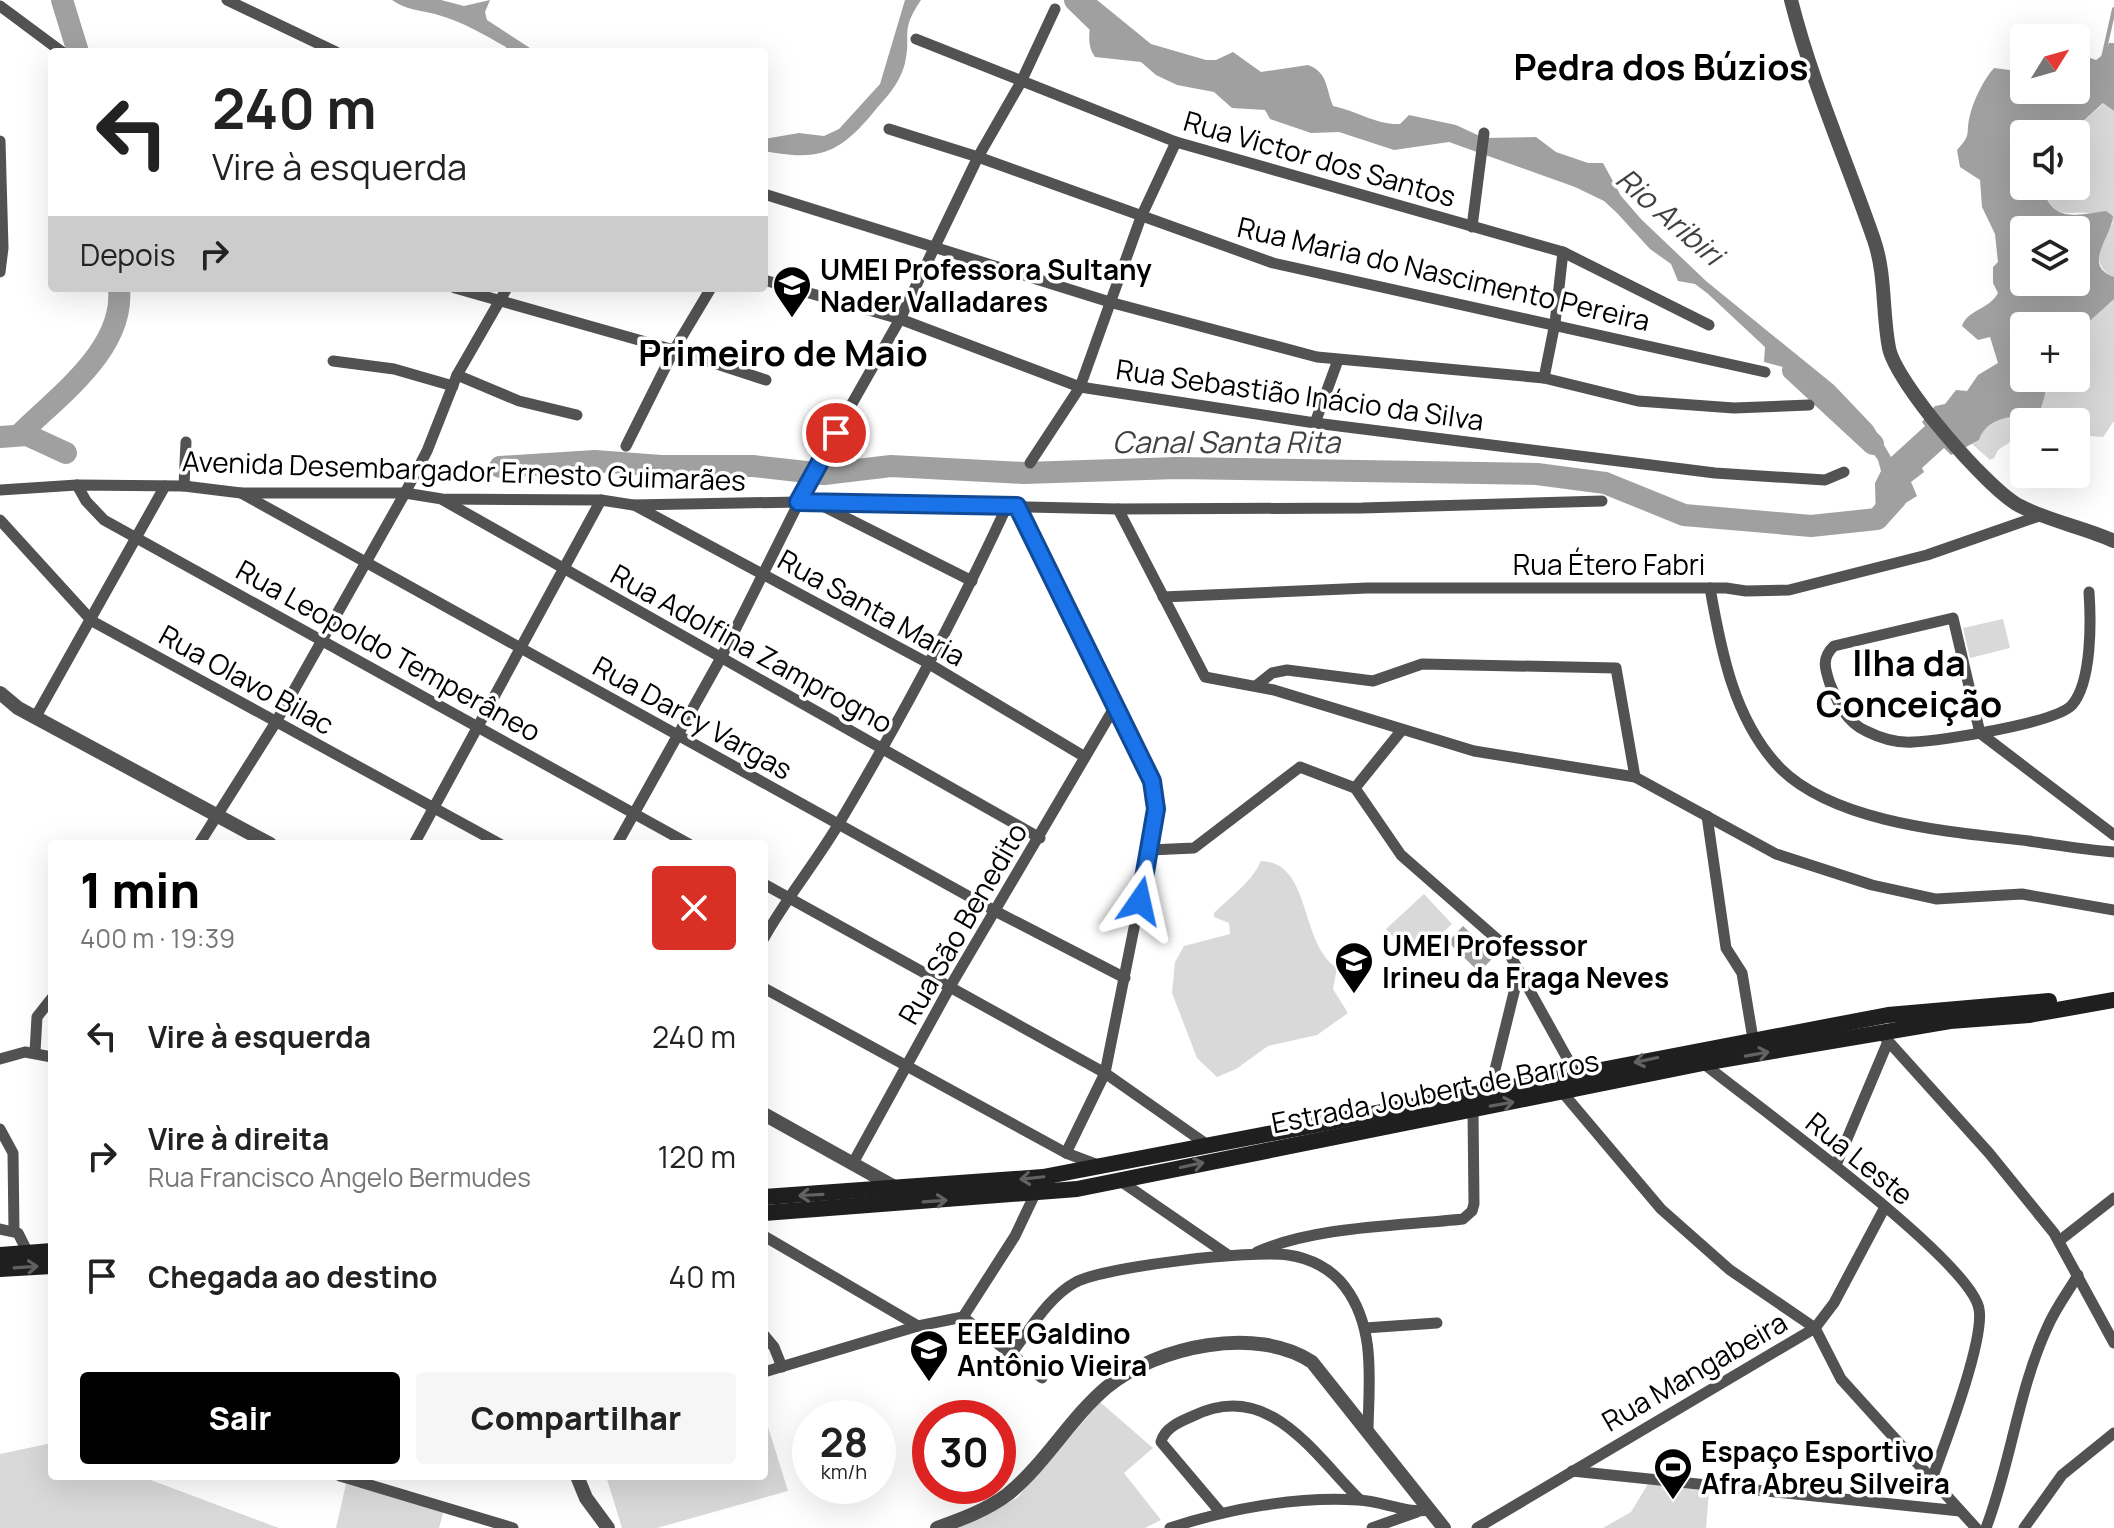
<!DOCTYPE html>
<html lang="pt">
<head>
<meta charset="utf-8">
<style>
	body { margin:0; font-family:Manrope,sans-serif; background:#f6f6f6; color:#222; height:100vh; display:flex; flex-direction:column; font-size:30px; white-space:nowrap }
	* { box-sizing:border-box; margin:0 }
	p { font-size:26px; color:#767676 }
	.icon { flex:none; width:44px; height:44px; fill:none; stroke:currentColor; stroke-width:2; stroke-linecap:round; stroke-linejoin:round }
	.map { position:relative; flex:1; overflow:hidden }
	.sheet { position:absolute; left:48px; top:840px; width:720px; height:640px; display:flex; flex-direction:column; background:#fff; border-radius:8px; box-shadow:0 8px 32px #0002 }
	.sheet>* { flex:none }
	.guide { position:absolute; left:48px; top:48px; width:720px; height:244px; border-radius:8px; box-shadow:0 8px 32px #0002; background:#fff; color:#222; overflow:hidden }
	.needle { width:52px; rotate:53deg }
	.buttons { position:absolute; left:2010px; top:24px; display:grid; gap:16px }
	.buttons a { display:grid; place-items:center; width:80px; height:80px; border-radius:8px; background:#fff; box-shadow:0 8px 32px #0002; font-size:40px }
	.speed { position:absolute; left:792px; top:1400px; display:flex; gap:16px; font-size:40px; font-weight:700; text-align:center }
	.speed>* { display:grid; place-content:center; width:104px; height:104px; border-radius:50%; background:#fff; box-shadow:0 8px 32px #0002; line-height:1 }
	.speed small { font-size:20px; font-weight:400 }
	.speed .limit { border:12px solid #d22; background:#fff; color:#111 }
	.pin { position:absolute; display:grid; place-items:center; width:68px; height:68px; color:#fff; margin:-34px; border:4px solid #fff; border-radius:50%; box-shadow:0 2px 8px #0007 }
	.me { position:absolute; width:88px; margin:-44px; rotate:11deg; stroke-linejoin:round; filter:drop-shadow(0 0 6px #0008) }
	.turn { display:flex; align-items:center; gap:28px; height:168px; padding:0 32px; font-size:36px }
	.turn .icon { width:104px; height:104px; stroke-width:2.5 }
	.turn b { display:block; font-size:56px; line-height:68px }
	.then { display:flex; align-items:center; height:76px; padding:0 32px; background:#0003; gap:16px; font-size:30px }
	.round { display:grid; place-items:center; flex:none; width:84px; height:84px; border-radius:8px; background:#f6f6f6 }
	.overview { display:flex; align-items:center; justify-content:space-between; height:136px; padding:0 32px }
	h1 { font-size:48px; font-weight:800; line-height:60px; color:#000 }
	.cta { display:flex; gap:16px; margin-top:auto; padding:16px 32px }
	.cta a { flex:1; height:92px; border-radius:8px; background:#000; color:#fff; font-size:32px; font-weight:800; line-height:92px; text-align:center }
	.cta a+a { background:#f6f6f6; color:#222 }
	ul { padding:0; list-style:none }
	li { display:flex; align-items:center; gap:24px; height:120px; padding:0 32px }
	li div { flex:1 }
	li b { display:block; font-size:30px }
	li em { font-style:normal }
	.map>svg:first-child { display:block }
</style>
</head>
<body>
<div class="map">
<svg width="2114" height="1528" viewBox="0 0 2114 1528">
	<rect width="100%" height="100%" fill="#fff"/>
	<g fill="#d9d9d9">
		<path d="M2104,103L2114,111V277H2111C2089,260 2102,243 2113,222C2107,220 2100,215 2094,214C2066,208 2057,225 2042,188L2076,186V134H2069Z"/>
		<path d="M2114,299V421L2103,437L2076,435V422H2024V433L1998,450L1994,458L1990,460L1972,444L1979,440C1986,418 2012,416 2032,412L2047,392L2050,378H2076C2076,339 2079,322 2114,299Z"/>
		<path d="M2003,619L2010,648L1970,658L1963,628Z"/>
		<path d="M1261,861C1312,862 1299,943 1337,968L1333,989L1348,1013L1317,1035L1268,1046L1236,1069L1217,1077L1197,1058L1172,993L1175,962L1184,946L1230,934L1229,923L1214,917V913C1230,897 1251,883 1261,861Z"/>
		<path d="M1424,894L1452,924L1413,959L1386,929Z"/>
		<path d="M1100,1402L1153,1448L1124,1473L1161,1520L1145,1528H958L1017,1498Z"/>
		<path d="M764,1414L788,1491L657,1528H622L606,1476H764Z"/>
		<path d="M52,1443V1476H140L279,1528H0V1454Z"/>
		<path d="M346,1484L444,1510L439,1528H336Z"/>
		<path d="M1648,1484L1709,1491L1706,1528H1603L1631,1512Z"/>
	</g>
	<g fill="#a0a0a0" fill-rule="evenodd">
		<path d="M392,0H441L464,6L490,0L485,12L487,20L536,52H507L506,47C483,34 461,21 435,14C419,10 406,10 392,0Z"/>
		<path d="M905,0H921C899,32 912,34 905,63C899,86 886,97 872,114C838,155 817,161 764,151V139L799,133L824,136L839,129L880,84Z"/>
		<path d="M1078,0H1097L1151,44L1206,60H1216L1233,52L1261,72L1308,65C1328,72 1326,89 1333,106C1357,111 1376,125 1400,124L1409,115L1456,125L1484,138L1536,137L1556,152L1588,163H1603L1621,196L1641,219L1706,281L1834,385L1873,426L1891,457L1925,426L1922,422L1935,406L1945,404L1956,390L1967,391L1978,375L1998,363L1990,337L1978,340L1962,326C1967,310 1990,309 1998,293L1993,283V267L1998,262L1995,234L1982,207L1980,180L1960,167L1957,150C1973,133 1965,133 1970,115C1974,99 1984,79 1994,68L2010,70L2024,64V90H2076V53L2096,60L2104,54L2109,43H2114V111L2103,103L2069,134H2024V186H2042C2052,224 2076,215 2106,211L2113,216C2112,236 2081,266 2114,277V299L2083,327L2076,340V326H2024V378H2050L2041,408C2020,419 1988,413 1979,440L1951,455L1944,448L1922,468L1924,472L1911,482L1917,496L1876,521L1875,483L1881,471L1878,460L1836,404L1824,406L1818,392L1787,368L1764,362L1765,347L1707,293L1695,284L1678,281L1671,264L1650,249L1617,213L1604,201L1575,187L1449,142L1394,150L1339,132L1311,133L1270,119L1265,110L1232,108L1214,92L1177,85L1156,75L1141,62L1095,57C1080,37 1102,14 1078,0ZM2024,230H2076V282H2024Z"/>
		<path d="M1463,926L1495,956L1479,972L1448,942Z"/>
	</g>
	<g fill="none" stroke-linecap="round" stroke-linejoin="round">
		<path stroke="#a0a0a0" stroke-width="4" d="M2103,58L2114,9"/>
		<g stroke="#a0a0a0" stroke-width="22">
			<path d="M62,0L78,52"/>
			<path d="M1075,0L1113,37"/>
			<path d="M1793,370L1873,444"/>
			<path d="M20,434C59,395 125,349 119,288"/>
			<path d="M0,437L27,435L66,453"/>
			<path d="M500,467L595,461L661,466H753L824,474L891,466L1024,473L1177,468L1537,474L1605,483L1684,515L1811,526L1877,519L1896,498"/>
		</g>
		<g stroke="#525252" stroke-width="11">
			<path d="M227,0L336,52"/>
			<path d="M0,6L62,52"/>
			<path d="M916,39L1176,142L1563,252L1709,325"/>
			<path d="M889,129L978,157L1273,263L1765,372"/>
			<path d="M0,141L3,248L0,272"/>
			<path d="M764,194L1113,303L1317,357L1544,378L1638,401L1734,408L1809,405"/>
			<path d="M1472,227L1484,133"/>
			<path d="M764,280L900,319L1080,387L1315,423L1715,473L1825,480L1844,472"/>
			<path d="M455,288L674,350L766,380"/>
			<path d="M333,361L394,369L453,386"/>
			<path d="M457,375L519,401L577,415"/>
			<path d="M1544,378L1555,323L1563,252"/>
			<path d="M1315,423L1338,360"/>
			<path d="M626,446L674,350L711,288"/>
			<path d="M1030,463L1080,387L1141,217L1176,142"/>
			<path d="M77,485L86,501L104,520L689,844"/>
			<path d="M184,486L186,442"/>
			<path d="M0,490L77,485L184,486L241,493H405L442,499L601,500L633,505L798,502L1118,509L1362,508L1602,501"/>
			<path d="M241,493L997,912L1125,978"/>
			<path d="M443,500L1040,838"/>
			<path d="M819,504L972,581"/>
			<path d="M634,505L926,662L1085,757"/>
			<path d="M1017,506L1146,767L1156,795L1154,828L1105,1073L1066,1153"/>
			<path d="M1118,509L1205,677L1274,690L1474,751L1635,777L1776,854L1872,885L1936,899L2022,894L2114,910"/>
			<path d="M0,520L92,621L500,844"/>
			<path d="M1710,588C1721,651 1734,720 1780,768C1836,824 1954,832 2029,841C2057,845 2086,850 2114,852"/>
			<path d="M2089,592C2091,621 2092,682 2072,705C2056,723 1941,741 1913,742C1898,743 1880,738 1866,731C1846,722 1838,703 1830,684C1825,669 1821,658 1834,646L1953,618L1980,733L2114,835"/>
			<path d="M1163,597L1367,588H1726L1746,591L1789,590L1927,555L2042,515"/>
			<path d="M1257,685L1272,673L1287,670L1373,681L1422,664L1616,668L1635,777"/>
			<path d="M35,718L165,486"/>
			<path d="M1355,788L1401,731"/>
			<path d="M1707,816L1726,948L1742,973L1753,1039"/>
			<path d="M199,844L276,722L405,493L427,451L457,375L507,288"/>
			<path d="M414,844L601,500"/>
			<path d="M617,844L722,656L820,460L900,319L978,157L1021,82L1055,9"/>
			<path d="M1150,850L1194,848L1300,767L1355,788L1401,855L1498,940L1510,955L1576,1074"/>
			<path d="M764,884L1105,1073L1209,1146"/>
			<path d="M764,938C787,897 817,861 841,820C900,720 958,612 1007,506"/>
			<path d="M764,988L1066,1153L1098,1165"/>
			<path d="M1880,1032L1989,1153L2054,1233L2114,1343"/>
			<path d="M35,1052L37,1017L52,998"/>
			<path d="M0,1059L25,1052L52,1057"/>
			<path d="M1703,1063C1752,1103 1971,1260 1979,1309C1985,1340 1944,1446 1932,1479"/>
			<path d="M1490,1090L1519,972"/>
			<path d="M1563,1093L1661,1209L1730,1270L1815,1328L1841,1379L1976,1528"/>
			<path d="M0,1129L13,1153L14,1231"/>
			<path d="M853,1163L951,985L1114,708"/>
			<path d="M1836,1165L1887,1044"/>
			<path d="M1119,1180L1228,1255"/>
			<path d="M0,1229L18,1233L28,1253"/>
			<path d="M764,1236L918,1326"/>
			<path d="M2059,1241L2114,1198"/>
			<path d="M1257,1252C1315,1226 1399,1226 1463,1219L1472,1211L1474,1204L1473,1110"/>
			<path d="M963,1317L1015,1236L1035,1194"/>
			<path d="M1365,1328L1437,1323"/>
			<path d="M764,1335L774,1347L782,1367"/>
			<path d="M1011,1354C1030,1330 1048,1297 1076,1282C1108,1266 1251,1250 1288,1255C1310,1258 1332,1269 1345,1287C1376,1328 1369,1381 1368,1429"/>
			<path d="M764,1372L918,1326L963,1317L1042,1378"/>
			<path d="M1572,1471L1960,1511"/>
			<path d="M340,1476L513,1528"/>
			<path d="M1221,1513L1161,1442C1164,1428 1181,1421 1193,1416C1268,1379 1312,1452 1359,1499"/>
			<path d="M1170,1528C1227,1509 1297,1496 1358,1500C1383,1501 1405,1514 1430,1510"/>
			<path d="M1372,1528L1417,1512"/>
			<path d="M1477,1528L1815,1328L1834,1303L1885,1207"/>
			<path d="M1986,1528C2011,1463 2018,1391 2047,1328C2055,1309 2068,1292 2078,1275"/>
			<path d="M2024,1528L2062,1475L2114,1433"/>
		</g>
		<g stroke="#525252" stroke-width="14">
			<path d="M1791,0C1812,83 1846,159 1874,240C1886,275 1882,312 1889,348C1896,383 1986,487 2018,505C2048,521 2083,527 2114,541"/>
			<path d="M0,693L18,708L270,844"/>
			<path d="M764,1114L900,1190"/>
			<path d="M577,1476L586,1498L608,1528"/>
			<path d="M937,1528C962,1519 987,1510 1008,1494C1046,1463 1070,1418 1107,1387C1157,1346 1257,1325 1312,1362L1444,1528"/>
		</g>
		<g stroke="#1f1f1f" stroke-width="16">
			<path d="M764,1197L1043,1177L1888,1015L2049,1001"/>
			<path d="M764,1213L1077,1189L1703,1063L1950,1021L2029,1015L2114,1000"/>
			<path d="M0,1255L52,1251"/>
			<path d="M0,1269L52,1266"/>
		</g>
	</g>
	<defs><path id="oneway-shaft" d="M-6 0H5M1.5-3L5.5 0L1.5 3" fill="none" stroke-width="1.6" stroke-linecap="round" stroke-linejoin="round" transform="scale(2)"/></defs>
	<g stroke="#626262">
		<use href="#oneway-shaft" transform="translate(1757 1054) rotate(-10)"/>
		<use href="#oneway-shaft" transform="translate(1646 1060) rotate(168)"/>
		<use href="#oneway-shaft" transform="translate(1502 1104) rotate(-10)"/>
		<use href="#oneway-shaft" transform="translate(1192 1165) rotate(-12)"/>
		<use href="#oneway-shaft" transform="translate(1032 1178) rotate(174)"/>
		<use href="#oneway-shaft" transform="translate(811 1195) rotate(177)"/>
		<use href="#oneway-shaft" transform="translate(935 1201) rotate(-4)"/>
		<use href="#oneway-shaft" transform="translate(26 1267) rotate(-4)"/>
	</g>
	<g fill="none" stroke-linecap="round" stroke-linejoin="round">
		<defs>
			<path id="route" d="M836,433L798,502L1017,506L1152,781L1156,809L1140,901"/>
		</defs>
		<use href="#route" stroke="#114b97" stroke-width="20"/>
		<use href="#route" stroke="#1a73e8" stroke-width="14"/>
	</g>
	<defs>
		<symbol id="school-pin" viewBox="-11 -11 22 30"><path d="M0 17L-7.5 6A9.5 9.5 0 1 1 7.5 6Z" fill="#000" stroke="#fff"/><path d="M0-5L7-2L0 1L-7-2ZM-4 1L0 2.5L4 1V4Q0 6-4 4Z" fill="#fff"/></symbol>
		<symbol id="stadium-pin" viewBox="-11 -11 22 30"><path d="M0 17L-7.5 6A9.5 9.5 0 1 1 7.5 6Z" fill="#000" stroke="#fff"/><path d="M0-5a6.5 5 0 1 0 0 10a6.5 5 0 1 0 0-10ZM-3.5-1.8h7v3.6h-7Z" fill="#fff"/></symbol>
	</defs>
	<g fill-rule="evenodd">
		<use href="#school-pin" x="770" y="263" width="44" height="60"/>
		<use href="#school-pin" x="1332" y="939" width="44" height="60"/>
		<use href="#school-pin" x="907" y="1327" width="44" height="60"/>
		<use href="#stadium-pin" x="1651" y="1445" width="44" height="60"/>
	</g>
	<g text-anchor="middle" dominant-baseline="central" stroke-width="7" stroke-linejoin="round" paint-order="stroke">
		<g font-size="28" fill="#000" stroke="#fff">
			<text transform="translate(1320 158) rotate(16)">Rua Victor dos Santos</text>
			<text transform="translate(1444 273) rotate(13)">Rua Maria do Nascimento Pereira</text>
			<text transform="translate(1300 394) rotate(8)">Rua Sebastião Inácio da Silva</text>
			<text transform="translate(464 470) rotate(2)">Avenida Desembargador Ernesto Guimarães</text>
			<text x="1609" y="564">Rua Étero Fabri</text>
			<text transform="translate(872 607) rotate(29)">Rua Santa Maria</text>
			<text transform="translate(752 648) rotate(29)">Rua Adolfina Zamprogno</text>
			<text transform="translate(389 650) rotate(29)">Rua Leopoldo Temperâneo</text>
			<text transform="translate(247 679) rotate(29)">Rua Olavo Bilac</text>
			<text transform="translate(693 717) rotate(29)">Rua Darcy Vargas</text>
			<text transform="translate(962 923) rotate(-60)">Rua São Benedito</text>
			<text transform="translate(1435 1091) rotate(-11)">Estrada Joubert de Barros</text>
			<text transform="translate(1860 1158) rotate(39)">Rua Leste</text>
			<text transform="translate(1694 1371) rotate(-30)">Rua Mangabeira</text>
		</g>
		<g font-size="28" font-weight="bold" fill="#000" stroke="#fff" text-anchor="start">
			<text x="820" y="269">UMEI Professora Sultany<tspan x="820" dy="32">Nader Valladares</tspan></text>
			<text x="1382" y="945">UMEI Professor<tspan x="1382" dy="32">Irineu da Fraga Neves</tspan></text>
			<text x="957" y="1333">EEEF Galdino<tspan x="957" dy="32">Antônio Vieira</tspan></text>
			<text x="1701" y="1451">Espaço Esportivo<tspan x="1701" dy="32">Afra Abreu Silveira</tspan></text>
		</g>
		<g font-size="30" font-style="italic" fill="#414141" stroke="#fff">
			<text transform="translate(1670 216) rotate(41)">Rio Aribiri</text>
			<text x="1226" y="441">Canal Santa Rita</text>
		</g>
		<g font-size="36" font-weight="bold" fill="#000" stroke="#fff">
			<text x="1661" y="66">Pedra dos Búzios</text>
			<text x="783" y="352">Primeiro de Maio</text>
			<text x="1909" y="662">Ilha da<tspan x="1909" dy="41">Conceição</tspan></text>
		</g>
	</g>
</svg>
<div class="buttons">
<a><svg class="needle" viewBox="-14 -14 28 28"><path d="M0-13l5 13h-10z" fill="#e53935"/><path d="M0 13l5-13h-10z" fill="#767676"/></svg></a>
<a><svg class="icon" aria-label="sound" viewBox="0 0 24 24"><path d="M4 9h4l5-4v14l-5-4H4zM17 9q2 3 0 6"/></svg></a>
<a><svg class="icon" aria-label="layers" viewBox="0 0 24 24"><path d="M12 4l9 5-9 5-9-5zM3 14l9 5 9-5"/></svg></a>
<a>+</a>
<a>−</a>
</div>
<div class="speed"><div>28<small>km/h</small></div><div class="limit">30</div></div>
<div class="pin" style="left:836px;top:433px;background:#d93025"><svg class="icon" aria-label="arrive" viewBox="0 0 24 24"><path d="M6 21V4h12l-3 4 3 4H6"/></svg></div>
<svg class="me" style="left:1140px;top:901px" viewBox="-20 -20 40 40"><path d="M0-17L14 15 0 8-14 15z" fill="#1a73e8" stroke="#fff" stroke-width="4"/></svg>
<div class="guide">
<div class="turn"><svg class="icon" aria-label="left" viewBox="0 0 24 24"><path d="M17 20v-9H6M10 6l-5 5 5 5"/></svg><div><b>240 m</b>Vire à esquerda</div></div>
<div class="then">Depois<svg class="icon" aria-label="right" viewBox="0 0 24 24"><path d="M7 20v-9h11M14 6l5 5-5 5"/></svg></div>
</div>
<section class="sheet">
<div class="overview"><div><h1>1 min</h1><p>400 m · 19:39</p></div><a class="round" style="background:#d93025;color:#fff"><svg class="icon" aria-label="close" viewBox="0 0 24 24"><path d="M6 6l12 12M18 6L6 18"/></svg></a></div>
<ul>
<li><svg class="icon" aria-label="left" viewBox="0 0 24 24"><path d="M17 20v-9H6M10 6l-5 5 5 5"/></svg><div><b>Vire à esquerda</b></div><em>240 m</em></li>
<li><svg class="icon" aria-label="right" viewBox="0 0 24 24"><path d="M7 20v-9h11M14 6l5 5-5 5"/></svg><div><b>Vire à direita</b><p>Rua Francisco Angelo Bermudes</p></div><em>120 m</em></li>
<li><svg class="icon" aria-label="arrive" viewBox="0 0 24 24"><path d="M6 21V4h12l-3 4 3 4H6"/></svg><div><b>Chegada ao destino</b></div><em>40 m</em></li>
</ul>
<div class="cta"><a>Sair</a><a>Compartilhar</a></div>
</section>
</div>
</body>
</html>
